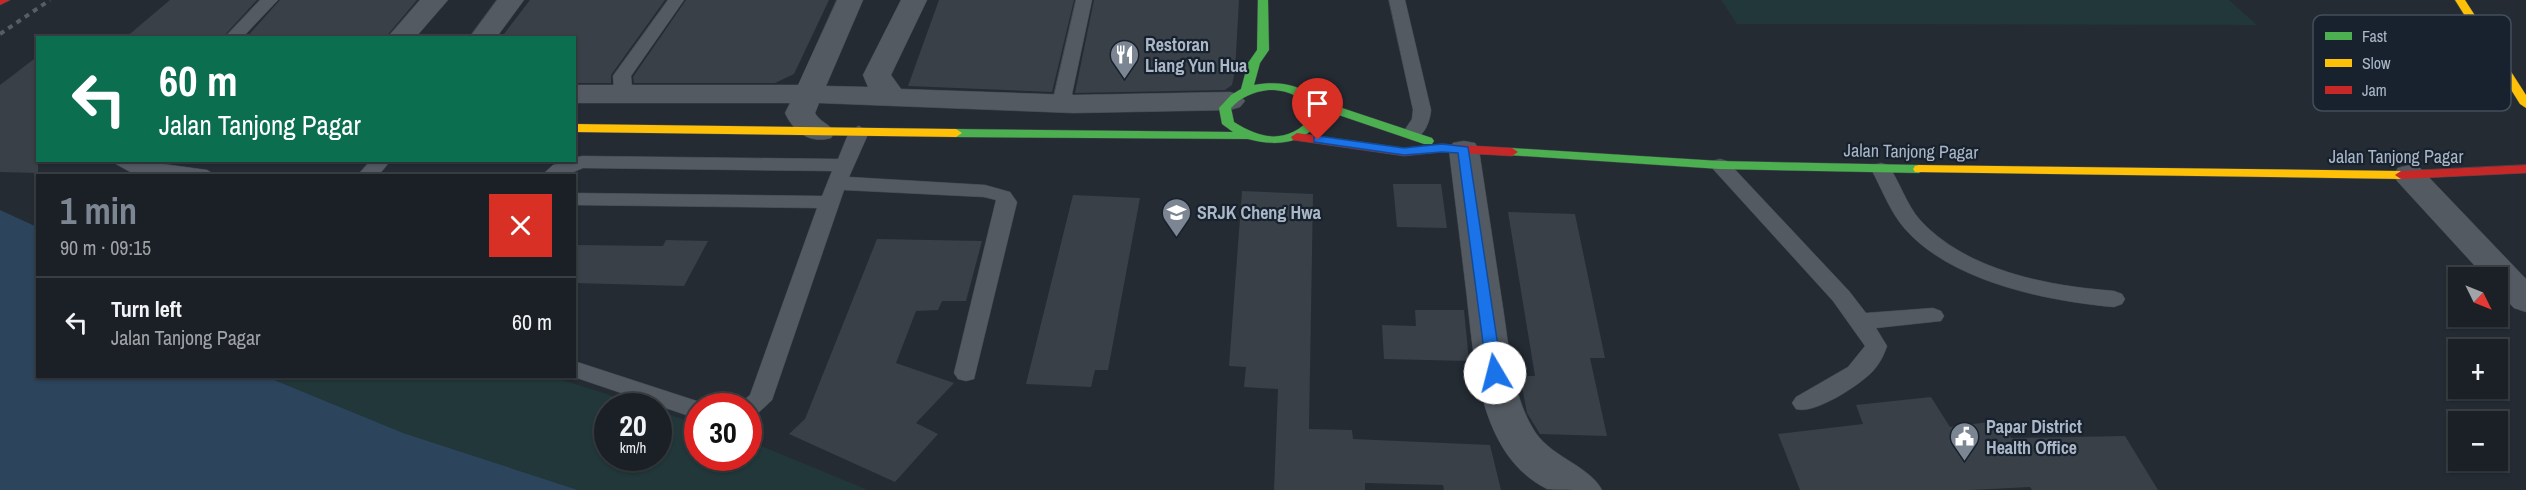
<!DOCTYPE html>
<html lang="en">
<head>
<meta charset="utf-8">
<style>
	body { margin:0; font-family:"Archivo Narrow",sans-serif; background:#24282e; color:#f1f3f6; height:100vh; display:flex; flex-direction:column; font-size:22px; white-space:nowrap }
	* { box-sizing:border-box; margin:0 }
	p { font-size:20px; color:#a0a3a7 }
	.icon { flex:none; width:33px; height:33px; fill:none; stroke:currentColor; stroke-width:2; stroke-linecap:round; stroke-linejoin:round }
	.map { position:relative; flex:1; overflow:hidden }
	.details { position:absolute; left:36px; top:174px; width:540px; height:204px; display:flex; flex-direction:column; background:#1b2026; border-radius:0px; box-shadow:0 2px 4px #0004,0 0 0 2px #393e43 }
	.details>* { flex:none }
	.guide { position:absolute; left:36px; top:36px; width:540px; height:126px; border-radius:0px; box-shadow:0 2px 4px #0004,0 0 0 2px #393e43; background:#0b6e4f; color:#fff; overflow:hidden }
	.needle { width:39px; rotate:133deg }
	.fabs { position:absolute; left:2448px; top:267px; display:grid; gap:12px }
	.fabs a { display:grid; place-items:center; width:60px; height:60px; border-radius:0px; background:#1b2026; box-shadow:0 2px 4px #0004,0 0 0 2px #393e43; font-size:30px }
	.speed { position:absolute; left:594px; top:393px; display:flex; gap:12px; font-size:30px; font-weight:700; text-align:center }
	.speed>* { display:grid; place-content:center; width:78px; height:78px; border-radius:50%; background:#1b2026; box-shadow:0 2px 4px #0004,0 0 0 2px #393e43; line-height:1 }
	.speed small { font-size:15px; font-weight:400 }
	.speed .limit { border:9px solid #d22; background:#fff; color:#111 }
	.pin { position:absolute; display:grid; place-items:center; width:51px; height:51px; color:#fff; margin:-62px -26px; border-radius:50% 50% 50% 0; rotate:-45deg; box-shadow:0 0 6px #0007 }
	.pin .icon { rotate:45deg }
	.me { position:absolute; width:66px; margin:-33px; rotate:352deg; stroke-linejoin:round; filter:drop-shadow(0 0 4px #0008) }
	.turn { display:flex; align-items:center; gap:21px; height:126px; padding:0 24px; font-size:27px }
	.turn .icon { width:78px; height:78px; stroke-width:2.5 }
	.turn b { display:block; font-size:42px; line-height:51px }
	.round { display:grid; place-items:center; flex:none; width:63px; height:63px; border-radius:0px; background:#24282e }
	.headline { display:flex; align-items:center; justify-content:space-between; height:102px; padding:0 24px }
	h1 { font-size:36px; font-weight:700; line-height:45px; color:#7c8693 }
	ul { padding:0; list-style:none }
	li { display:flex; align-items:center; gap:18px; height:90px; padding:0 24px; border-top:2px solid #393e43 }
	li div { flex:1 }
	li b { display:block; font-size:22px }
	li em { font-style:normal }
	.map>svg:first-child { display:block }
</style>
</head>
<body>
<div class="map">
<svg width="2526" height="490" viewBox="0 0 2526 490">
	<rect width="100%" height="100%" fill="#242b33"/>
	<g fill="#213739">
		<path d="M1721,0H2229L2257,25L1737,24Z"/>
		<path d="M267,377H553L644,406H608V458H658L659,411L697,424L698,458H748L749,441L868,490H578L402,433Z"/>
	</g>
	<path fill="#2c445c" d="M0,210L37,227L38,376L267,377L403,433L578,490H0Z"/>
	<g fill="#394047">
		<path d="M170,0H257L222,38H125Z"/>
		<path d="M280,0H417L385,38H246Z"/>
		<path d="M530,0H665L611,75V83H574V38H501Z"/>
		<path d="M686,0H829L794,74L775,83H634L633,77Z"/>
		<path d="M939,0H1074L1052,92L908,86Z"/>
		<path d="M1094,0H1239L1235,71L1232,85L1225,90L1075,93Z"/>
		<path d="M38,56V173L0,172V85Z"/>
		<path d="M1393,184H1441L1447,228L1397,227Z"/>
		<path d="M1242,191L1313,194L1309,429L1352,430L1353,439L1490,445L1501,490H1444L1443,485L1365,483V490H1274L1278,389L1244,387L1246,367L1229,366Z"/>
		<path d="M1073,195L1140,198L1108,370H1095L1091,387L1026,384Z"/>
		<path d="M1508,212L1575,214L1605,358H1590L1607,436L1540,434L1527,413L1520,376H1535Z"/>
		<path d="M877,239L982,241L966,301H942L938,310L916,311L896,363L954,383L916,423L938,434L895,482L789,434L805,419Z"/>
		<path d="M666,240L708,241L684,286L574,283V245L663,246Z"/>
		<path d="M1415,310H1464L1469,361L1384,359L1382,325L1416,326Z"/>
		<path d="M1931,397L1950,427L2004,420L2011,438L2125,436L2158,490H2032L2030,487L1971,490H1800L1778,434L1863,424L1856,405Z"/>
	</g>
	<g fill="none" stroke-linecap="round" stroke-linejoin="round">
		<defs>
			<g id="lane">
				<path d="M260,0H278L242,38H224Z"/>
				<path d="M668,0H684L631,76L632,88L642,96L640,100H626L614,90L613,76Z"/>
				<path d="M1076,0H1092L1072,94L1082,104L1073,110L1066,108L1054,95Z"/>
				<path d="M1389,0H1405L1431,110C1430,122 1424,137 1412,140L1402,134L1412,119L1413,110Z"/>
				<path d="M859,126L869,132L849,177L985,185L1010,192L1017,202L974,379L966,381L958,379L954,373L996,200L984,197L844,190L772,400L756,415L748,418V406H737L750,395L817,208L574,205V193L822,196L832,171L583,168L564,176H541L553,165L574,160V158L582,156L838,159L849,132Z"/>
				<path d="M1720,159L1727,161L1849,291L1866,313L1933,308L1941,311L1944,316L1941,321L1876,328L1887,346C1884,355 1880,363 1873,371C1860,385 1814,415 1796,409L1792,403L1796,397L1848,367L1865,346L1833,301L1713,169L1710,165L1713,161Z"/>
				<path d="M109,160H134L207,170L217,176L134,174Z"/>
				<path d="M371,160H391L378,176H357Z"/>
				<path d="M1881,163L1888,165C1900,182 1906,204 1920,220C1967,271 2048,286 2114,291L2122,294L2125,299L2122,304L2114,307C2047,301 1952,282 1905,229C1890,212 1882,189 1871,169L1874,165Z"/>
				<path d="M574,361L706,404L708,406H698V419L571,376H574Z"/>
			</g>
			<g id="street">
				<path d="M420,0H448L415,38H387Z"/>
				<path d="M497,0H524L496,38H469Z"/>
				<path d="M837,0H863L826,86L868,87L863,75L901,0H927L891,75L901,89L1073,95L1230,92L1240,95L1245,101L1240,107L1230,110L1073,113L819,103L815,113C819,121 829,124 835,132L831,138C809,144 794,132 785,113L790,103H574V85H798Z"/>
				<path d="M1464,141L1475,143L1479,150C1487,203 1495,255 1503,308C1509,347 1512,392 1532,427C1548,457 1588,464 1602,490C1589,490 1558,490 1547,489C1475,453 1474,350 1465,281C1460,237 1454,194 1449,150L1453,143Z"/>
				<path d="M2409,165L2420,168L2526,279V312L2514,308L2498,291V278H2486L2398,182L2393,175L2398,168Z"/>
			</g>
			<g id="fast">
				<path d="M1258,0H1268L1269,50L1260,63L1254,85C1275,81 1299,83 1315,99L1432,138L1434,141L1432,144H1424L1321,109L1324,117C1304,144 1278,147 1248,139L956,137L950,133L956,129L1233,132L1222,124L1219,108L1231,95L1241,89L1248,63L1257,50ZM1268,90C1287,89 1306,97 1312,117C1288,144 1262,140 1234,122L1231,108C1241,97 1253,92 1268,90Z"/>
				<path d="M1512,148L1720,161L1919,165L1925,169L1919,173L1720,169L1508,155L1506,152L1508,149Z"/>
			</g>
			<g id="slow">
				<path d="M2455,0H2465L2526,95V108L2520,104Z"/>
				<path d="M574,124L956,129L962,133L956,137L574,132Z"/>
				<path d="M1919,165L2401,171L2407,175L2401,179L1915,172L1913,169L1915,166Z"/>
			</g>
			<g id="jam">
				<path d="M0,0H10L0,5Z"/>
				<path d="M1297,133L1404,148L1442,144L1512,148L1518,152L1512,156L1442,152L1404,156L1293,140L1291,137Z"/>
				<path d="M2526,165V173L2401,179L2395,175L2401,171Z"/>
			</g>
		</defs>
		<use href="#lane" stroke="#42474e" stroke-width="1"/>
		<use href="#street" stroke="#42474e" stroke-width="1"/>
		<use href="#fast" stroke="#42474e" stroke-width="1"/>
		<use href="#slow" stroke="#42474e" stroke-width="1"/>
		<use href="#jam" stroke="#42474e" stroke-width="1"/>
		<use href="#lane" fill="#545a62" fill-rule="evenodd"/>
		<use href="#street" fill="#545a62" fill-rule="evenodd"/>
		<use href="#fast" fill="#4caf50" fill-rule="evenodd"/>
		<use href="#slow" fill="#ffc107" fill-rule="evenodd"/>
		<use href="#jam" fill="#c62828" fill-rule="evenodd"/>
		<path stroke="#585d65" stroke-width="4" stroke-dasharray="5 5" stroke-linecap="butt" d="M0,34L50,0"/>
	</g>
	<path fill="#1a73e8" stroke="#114b97" stroke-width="1.5" d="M1318,136L1404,148L1442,144L1468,147L1502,373L1500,377L1495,378L1487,373L1458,153L1442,152L1404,155L1314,142V137Z"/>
	<defs>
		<symbol id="restaurant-pin" viewBox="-11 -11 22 30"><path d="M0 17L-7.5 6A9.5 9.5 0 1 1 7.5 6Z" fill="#7c8693" stroke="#17222e"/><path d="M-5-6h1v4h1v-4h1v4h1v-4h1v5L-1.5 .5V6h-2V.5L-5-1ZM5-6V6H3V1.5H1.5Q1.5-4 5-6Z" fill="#fff"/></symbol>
		<symbol id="school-pin" viewBox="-11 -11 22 30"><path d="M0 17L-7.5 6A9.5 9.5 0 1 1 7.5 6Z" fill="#7c8693" stroke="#17222e"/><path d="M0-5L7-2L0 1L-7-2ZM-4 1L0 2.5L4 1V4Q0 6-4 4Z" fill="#fff"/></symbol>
		<symbol id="civic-pin" viewBox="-11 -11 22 30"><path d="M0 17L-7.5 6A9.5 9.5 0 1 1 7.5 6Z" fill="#7c8693" stroke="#17222e"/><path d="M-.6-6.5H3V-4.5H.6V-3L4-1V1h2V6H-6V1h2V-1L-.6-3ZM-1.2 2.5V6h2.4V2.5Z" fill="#fff"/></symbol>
	</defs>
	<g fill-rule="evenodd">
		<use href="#restaurant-pin" x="1108" y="38" width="33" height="45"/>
		<use href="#school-pin" x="1160" y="196" width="33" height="45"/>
		<use href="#civic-pin" x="1948" y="420" width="33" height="45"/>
	</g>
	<g text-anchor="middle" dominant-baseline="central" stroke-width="4.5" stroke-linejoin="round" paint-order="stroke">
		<g font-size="18" font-weight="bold" fill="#abb7c7" stroke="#17222e" text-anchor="start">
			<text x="1145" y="44">Restoran<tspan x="1145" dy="21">Liang Yun Hua</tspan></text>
			<text x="1197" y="212">SRJK Cheng Hwa</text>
			<text x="1986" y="426">Papar District<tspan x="1986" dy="21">Health Office</tspan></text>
		</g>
		<g font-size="18" fill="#abb7c7" stroke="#17222e">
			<text transform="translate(1911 151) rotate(1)">Jalan Tanjong Pagar</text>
			<text x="2396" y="156">Jalan Tanjong Pagar</text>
		</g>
	</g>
	<rect x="2313" y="15" width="198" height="96" rx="9" fill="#17222e" stroke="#434f5c" stroke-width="1.5"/>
	<rect x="2325" y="32" width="27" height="8" fill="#4caf50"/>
	<rect x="2325" y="59" width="27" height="8" fill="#ffc107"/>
	<rect x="2325" y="86" width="27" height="8" fill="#c62828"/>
	<g font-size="16" fill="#abb7c7">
		<text x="2362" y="42">Fast</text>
		<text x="2362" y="69">Slow</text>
		<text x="2362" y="96">Jam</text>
	</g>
</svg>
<div class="fabs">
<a><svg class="needle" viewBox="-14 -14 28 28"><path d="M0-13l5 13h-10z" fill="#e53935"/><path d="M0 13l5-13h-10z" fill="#a0a3a7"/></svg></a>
<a>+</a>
<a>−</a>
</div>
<div class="speed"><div>20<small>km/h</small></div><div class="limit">30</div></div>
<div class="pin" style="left:1318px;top:140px;background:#d93025"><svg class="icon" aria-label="arrive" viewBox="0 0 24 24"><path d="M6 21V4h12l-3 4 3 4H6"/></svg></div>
<svg class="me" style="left:1495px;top:373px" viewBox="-20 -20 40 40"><circle r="19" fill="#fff"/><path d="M0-13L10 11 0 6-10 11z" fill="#1a73e8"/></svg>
<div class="guide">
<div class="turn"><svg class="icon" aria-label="left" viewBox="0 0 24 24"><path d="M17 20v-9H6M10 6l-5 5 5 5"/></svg><div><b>60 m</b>Jalan Tanjong Pagar</div></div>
</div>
<section class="details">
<div class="headline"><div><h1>1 min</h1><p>90 m · 09:15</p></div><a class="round" style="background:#d93025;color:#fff"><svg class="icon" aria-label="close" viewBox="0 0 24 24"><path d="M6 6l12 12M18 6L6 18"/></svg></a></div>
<ul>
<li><svg class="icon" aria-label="left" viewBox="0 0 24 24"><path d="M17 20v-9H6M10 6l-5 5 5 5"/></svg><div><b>Turn left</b><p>Jalan Tanjong Pagar</p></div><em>60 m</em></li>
</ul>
</section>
</div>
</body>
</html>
